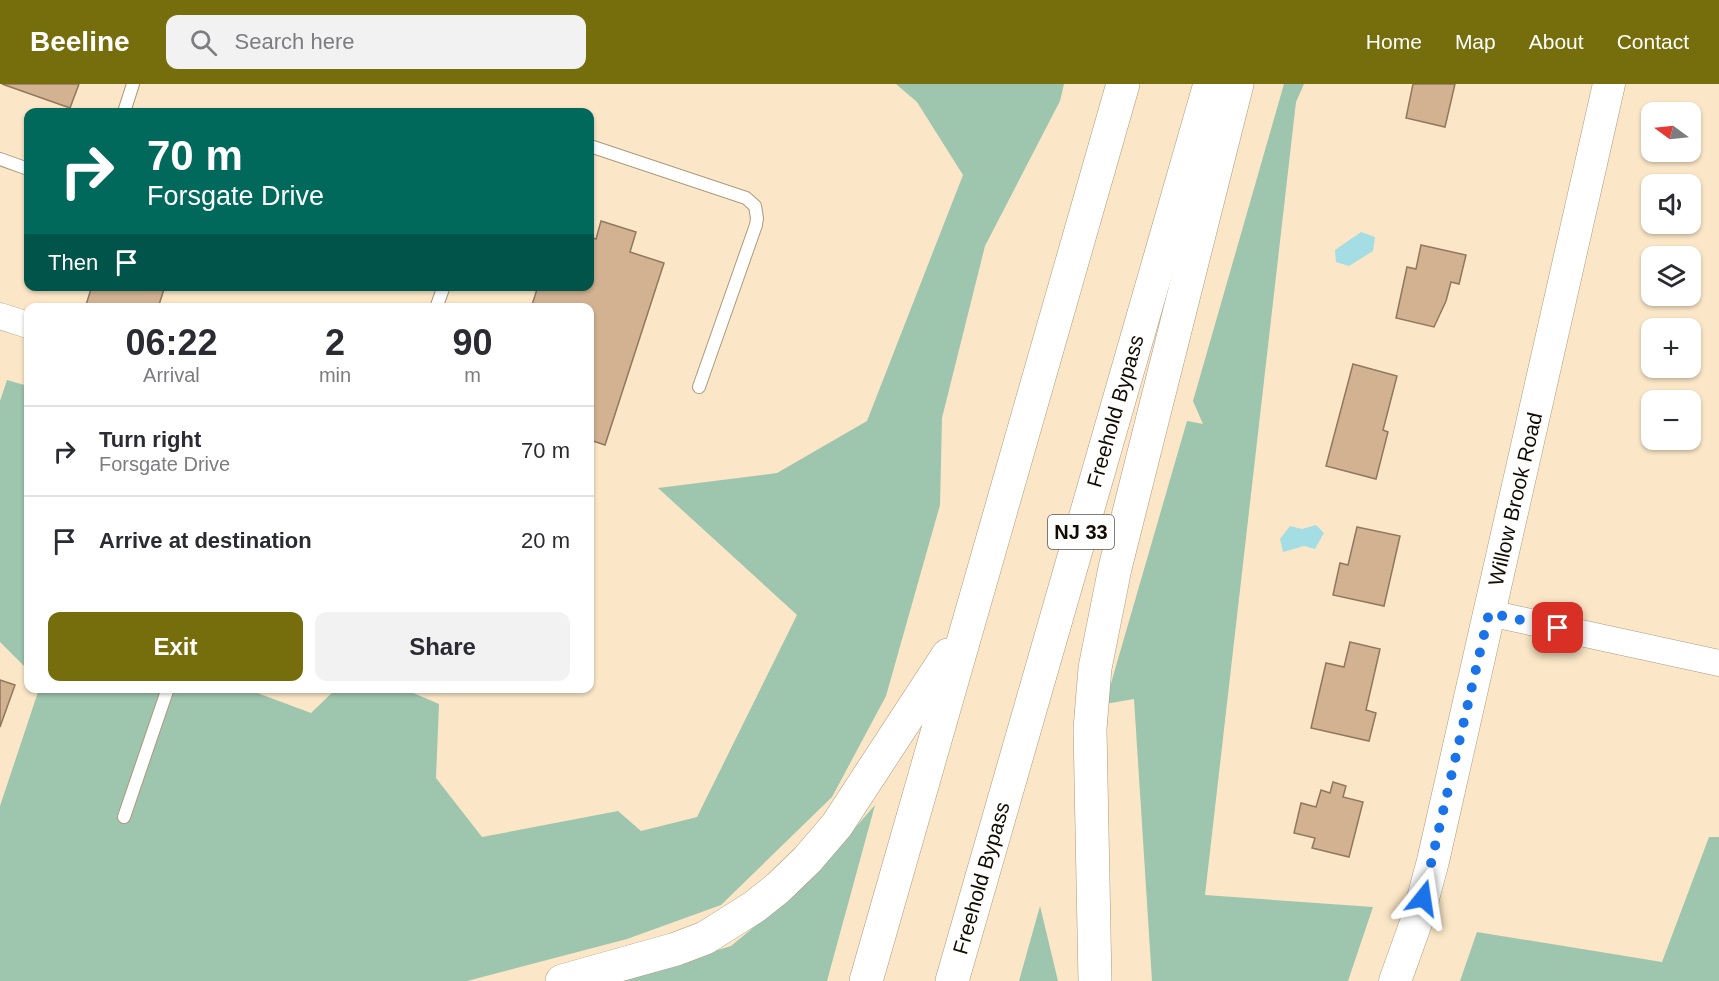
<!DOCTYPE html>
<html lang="en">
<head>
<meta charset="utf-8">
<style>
	body { margin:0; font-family:Arial,sans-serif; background:#f2f2f3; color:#2b2b33; height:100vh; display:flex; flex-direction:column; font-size:22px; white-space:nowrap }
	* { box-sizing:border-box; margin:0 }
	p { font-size:20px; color:#7c7c81 }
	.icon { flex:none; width:33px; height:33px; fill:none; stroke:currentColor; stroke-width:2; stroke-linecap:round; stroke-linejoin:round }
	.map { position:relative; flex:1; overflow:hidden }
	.sheet { position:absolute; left:24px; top:219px; width:570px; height:390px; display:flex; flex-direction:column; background:#fff; border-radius:12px; box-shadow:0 2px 4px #0004 }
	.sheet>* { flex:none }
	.guide { position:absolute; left:24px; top:24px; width:570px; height:183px; border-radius:12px; box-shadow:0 2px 4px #0004; background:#00695c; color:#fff; overflow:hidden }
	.needle { width:39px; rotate:285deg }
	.tools { position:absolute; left:1641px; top:18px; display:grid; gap:12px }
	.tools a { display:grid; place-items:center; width:60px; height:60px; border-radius:12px; background:#fff; box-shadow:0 2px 4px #0004; font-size:30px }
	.pin { position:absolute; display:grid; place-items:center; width:51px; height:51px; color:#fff; margin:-26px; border-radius:12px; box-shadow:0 3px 9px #0006 }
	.me { position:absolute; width:66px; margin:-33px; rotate:15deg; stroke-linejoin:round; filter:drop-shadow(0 0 4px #0008) }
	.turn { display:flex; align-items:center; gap:21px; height:126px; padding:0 24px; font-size:27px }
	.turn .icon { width:78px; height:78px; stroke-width:2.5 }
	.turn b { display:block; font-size:42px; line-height:51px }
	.then { display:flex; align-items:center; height:57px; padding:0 24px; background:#0003; gap:12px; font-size:22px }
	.eta { display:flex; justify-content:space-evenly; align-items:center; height:102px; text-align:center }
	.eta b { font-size:36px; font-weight:700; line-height:42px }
	.action { display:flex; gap:12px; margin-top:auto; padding:12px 24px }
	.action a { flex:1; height:69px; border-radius:12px; background:#766e0d; color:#fff; font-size:24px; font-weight:700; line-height:69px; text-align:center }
	.action a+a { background:#f2f2f3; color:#2b2b33 }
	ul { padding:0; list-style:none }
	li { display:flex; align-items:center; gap:18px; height:90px; padding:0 24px; border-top:2px solid #e1e1e2 }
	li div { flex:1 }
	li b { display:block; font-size:22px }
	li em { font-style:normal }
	header { display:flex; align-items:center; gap:36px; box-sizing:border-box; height:84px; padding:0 30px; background:#766e0d; color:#fff }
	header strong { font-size:28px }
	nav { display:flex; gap:33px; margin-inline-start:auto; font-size:21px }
	.search { width:420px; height:54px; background:#f2f2f3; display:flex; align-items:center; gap:15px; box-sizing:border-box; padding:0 21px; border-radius:12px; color:#7c7c81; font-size:22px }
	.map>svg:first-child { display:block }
</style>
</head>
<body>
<header>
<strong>Beeline</strong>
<div class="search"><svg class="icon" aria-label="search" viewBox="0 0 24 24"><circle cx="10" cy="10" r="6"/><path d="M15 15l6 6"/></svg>Search here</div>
<nav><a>Home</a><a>Map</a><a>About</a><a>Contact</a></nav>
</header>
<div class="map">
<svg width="1719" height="897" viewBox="0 0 1719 897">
	<rect width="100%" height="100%" fill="#fbe7c7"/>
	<g fill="#9ec5ae">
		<path d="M896,0H1064L1060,17L985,162L942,334L940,421L886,612L832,713L721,821L627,855L467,897H0V722L39,605H247L311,629L336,605H404L439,620L436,694L482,753L618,727L641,747L697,733L797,531L658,404L777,389L867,337L963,91L917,18Z"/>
		<path d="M1284,0H1304L1296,18L1205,811L1373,823L1348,897H1152L1134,615L1105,620L1187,337L1203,340L1193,317Z"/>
		<path d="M7,296L28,302V586L0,558V317Z"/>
		<path d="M875,721L827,897H616L731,862L807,799Z"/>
		<path d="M1709,753H1719V897H1460L1477,848L1662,878Z"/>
		<path d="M1040,822L1058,897H1019Z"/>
	</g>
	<g fill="#a5dde4">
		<path d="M1361,148L1375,153L1373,167L1349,182L1336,178L1335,166Z"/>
		<path d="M1316,441L1324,449L1315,465L1304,462L1283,468L1280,455L1290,442L1302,445Z"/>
	</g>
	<g fill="#d2b291" stroke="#90785f" stroke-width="1.5">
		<path d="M2,0H79L70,24Z"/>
		<path d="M1413,0H1455L1445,43L1406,34Z"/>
		<path d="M601,137L636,148L630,168L664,179L605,361L590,356V224H531L538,202H590V153L596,155Z"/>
		<path d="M1421,161L1466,171L1459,200L1451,198L1446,217L1434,243L1396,234L1407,183L1416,185Z"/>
		<path d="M92,202H165L158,224H85Z"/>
		<path d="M1353,280L1397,292L1383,346L1388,348L1376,395L1326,382Z"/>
		<path d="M1357,443L1400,452L1384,522L1333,511L1340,479L1348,481Z"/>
		<path d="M1350,558L1380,565L1366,626L1376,629L1369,657L1311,644L1326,579L1344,583Z"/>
		<path d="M0,596L15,601L0,643Z"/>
		<path d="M1333,698L1346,702L1343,713L1363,718L1349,773L1312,764L1315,754L1294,749L1301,719L1316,723L1321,706L1330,709Z"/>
	</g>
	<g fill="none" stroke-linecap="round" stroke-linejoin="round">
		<defs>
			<g id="service">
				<path d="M124,28L133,0"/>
				<path d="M590,62L746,114L755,122L757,134L756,141L699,303"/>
				<path d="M0,75L28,85"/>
				<path d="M436,224L444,202"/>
				<path d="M124,733L168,604"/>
			</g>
			<g id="minor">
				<path d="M0,232L28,241"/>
				<path d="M1489,529L1719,579"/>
			</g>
			<path id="tertiary" d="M1395,897L1418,833L1433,777L1609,0"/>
			<g id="motorway">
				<path d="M562,897L676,865L705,854L754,823L778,804L807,776L837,741L948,571"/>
				<path d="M866,897L1123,0"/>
				<path d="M952,897L1210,0"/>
				<path d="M1095,897L1090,645L1095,584L1115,484L1237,0"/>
			</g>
		</defs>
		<use href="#service" stroke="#ac997b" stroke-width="14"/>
		<use href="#minor" stroke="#ac997b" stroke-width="27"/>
		<use href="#tertiary" stroke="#ac997b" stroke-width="33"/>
		<use href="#motorway" stroke="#ac997b" stroke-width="34"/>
		<use href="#service" stroke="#fff" stroke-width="12"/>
		<use href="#minor" stroke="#fff" stroke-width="26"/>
		<use href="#tertiary" stroke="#fff" stroke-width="32"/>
		<use href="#motorway" stroke="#fff" stroke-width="33"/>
	</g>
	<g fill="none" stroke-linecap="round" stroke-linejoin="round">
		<path stroke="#1a73e8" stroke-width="10" stroke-dasharray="0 18" d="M1423,814L1489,529L1558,544"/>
	</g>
	<g text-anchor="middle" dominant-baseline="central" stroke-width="4.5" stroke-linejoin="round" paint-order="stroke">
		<rect fill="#fff" stroke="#5a554f" stroke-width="1.5" x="1048" y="431" width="66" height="34" rx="4.5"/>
		<g font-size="20" font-weight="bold" fill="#130c03">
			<text x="1081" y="448">NJ 33</text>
		</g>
		<g font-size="21" fill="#130c03" stroke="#fff">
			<text transform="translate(1115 327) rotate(-74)">Freehold Bypass</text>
			<text transform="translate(1515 415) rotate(-77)">Willow Brook Road</text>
			<text transform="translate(981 794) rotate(-74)">Freehold Bypass</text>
		</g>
	</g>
</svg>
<div class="tools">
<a><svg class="needle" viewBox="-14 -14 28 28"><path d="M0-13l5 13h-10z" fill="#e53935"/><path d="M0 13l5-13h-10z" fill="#7c7c81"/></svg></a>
<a><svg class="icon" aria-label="sound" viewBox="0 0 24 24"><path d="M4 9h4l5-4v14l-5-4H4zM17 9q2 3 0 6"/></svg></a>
<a><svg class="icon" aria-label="layers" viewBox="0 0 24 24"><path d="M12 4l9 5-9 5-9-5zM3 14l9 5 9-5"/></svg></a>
<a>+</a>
<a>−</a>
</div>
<div class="pin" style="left:1558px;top:544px;background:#d93025"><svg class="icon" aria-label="arrive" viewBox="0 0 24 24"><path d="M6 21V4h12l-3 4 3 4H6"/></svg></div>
<svg class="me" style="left:1423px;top:814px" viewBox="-20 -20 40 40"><path d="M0-17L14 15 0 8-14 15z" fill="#1a73e8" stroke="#fff" stroke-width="4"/></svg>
<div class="guide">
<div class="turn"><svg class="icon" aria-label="right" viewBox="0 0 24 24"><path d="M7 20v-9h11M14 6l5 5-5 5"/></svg><div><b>70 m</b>Forsgate Drive</div></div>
<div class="then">Then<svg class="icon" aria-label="arrive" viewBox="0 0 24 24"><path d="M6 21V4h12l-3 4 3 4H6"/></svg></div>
</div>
<section class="sheet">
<div class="eta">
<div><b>06:22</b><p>Arrival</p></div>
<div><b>2</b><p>min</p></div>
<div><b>90</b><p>m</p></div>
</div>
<ul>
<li><svg class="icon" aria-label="right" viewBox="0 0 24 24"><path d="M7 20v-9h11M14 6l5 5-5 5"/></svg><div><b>Turn right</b><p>Forsgate Drive</p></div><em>70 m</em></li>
<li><svg class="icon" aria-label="arrive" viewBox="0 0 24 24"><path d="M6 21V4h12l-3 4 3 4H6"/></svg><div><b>Arrive at destination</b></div><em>20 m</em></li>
</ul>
<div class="action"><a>Exit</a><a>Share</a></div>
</section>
</div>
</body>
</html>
